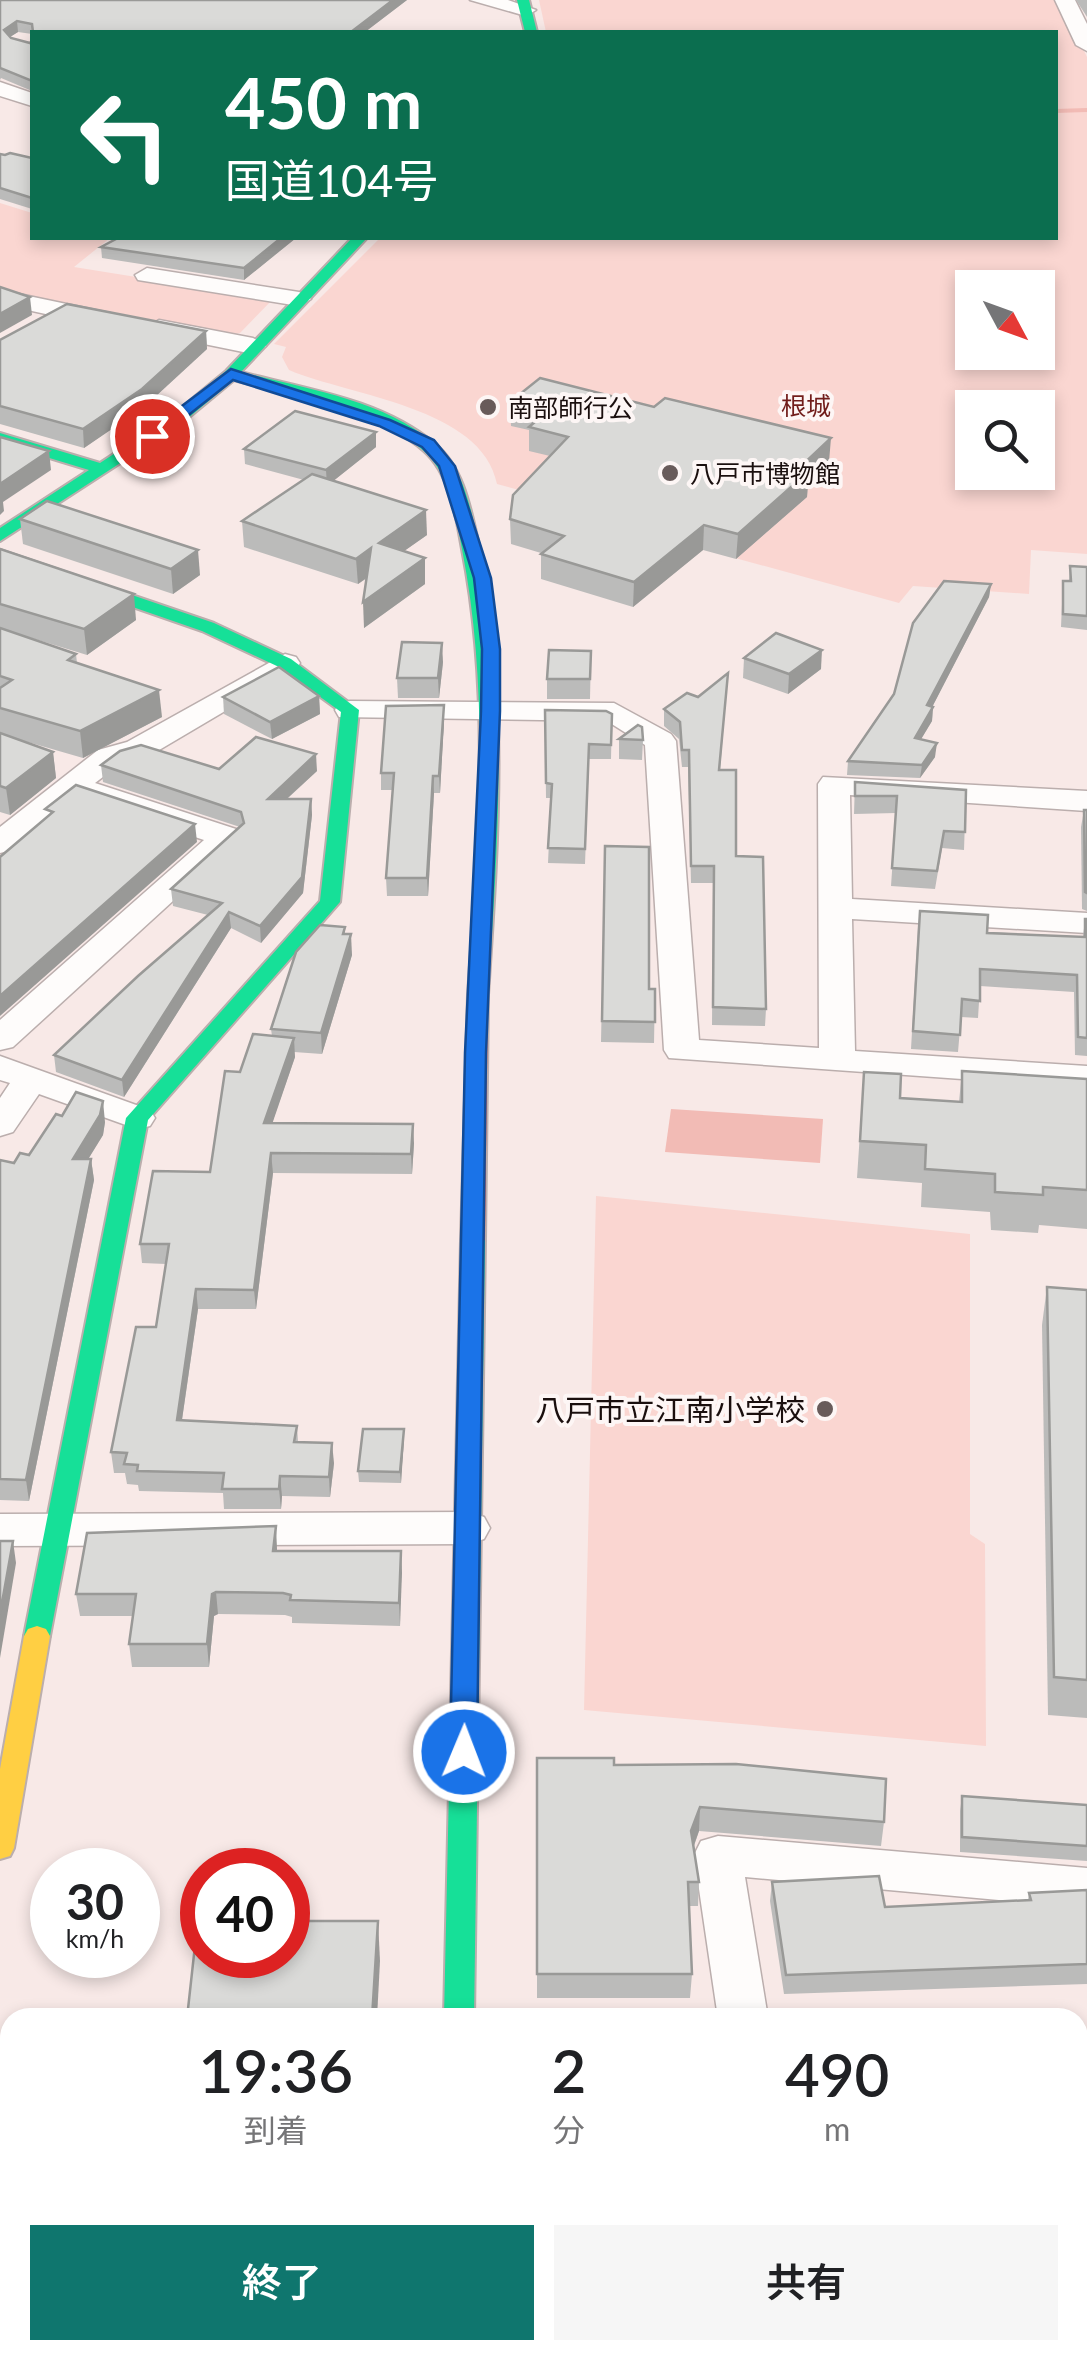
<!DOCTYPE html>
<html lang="ja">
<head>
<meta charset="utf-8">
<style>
	body { margin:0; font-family:Lato,"Noto Sans JP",sans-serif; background:#f6f6f6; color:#202124; height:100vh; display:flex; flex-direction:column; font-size:38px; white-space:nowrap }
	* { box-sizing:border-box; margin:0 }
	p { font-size:32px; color:#757577 }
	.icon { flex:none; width:55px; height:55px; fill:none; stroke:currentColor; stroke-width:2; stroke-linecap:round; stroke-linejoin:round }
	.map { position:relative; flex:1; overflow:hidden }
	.panel { position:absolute; left:0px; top:2008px; width:1088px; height:352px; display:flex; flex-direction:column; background:#fff; border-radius:30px 30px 0 0; box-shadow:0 5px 15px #0003 }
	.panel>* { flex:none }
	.guide { position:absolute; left:30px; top:30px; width:1028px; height:210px; border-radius:0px; box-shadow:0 5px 15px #0003; background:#0b6e4f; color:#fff; overflow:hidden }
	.needle { width:65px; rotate:131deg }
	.fabs { position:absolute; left:955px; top:270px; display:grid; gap:20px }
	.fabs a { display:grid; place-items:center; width:100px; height:100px; border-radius:0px; background:#fff; box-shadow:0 5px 15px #0003; font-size:50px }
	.speed { position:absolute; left:30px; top:1848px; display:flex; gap:20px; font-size:50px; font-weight:700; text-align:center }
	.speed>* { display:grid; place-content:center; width:130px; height:130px; border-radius:50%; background:#fff; box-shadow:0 5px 15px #0003; line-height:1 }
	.speed small { font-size:25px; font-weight:400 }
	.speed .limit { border:15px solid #d22; background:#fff; color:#111 }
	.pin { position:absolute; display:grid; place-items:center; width:85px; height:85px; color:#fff; margin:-42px; border:5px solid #fff; border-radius:50%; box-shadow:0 2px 10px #0007 }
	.me { position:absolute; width:110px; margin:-55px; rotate:1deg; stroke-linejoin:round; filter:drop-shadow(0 0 8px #0008) }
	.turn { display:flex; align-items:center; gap:35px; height:210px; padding:0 30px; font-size:45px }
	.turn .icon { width:130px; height:130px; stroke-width:2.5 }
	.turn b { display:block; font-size:70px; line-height:85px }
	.eta { display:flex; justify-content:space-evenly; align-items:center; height:170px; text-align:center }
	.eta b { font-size:60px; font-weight:600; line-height:70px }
	.primary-button { display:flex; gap:20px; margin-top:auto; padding:20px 30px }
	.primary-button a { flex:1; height:115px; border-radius:0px; background:#0f766e; color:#fff; font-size:40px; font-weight:600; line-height:115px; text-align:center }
	.primary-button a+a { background:#f6f6f6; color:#202124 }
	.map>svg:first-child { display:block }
</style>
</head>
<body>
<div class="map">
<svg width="1087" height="2358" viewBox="0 0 1087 2358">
	<rect width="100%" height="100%" fill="#f8e9e7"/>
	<g fill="#fad6d1" fill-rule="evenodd">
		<path d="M539,0H1059L1087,57V554L1031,550L1029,594L913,586L899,603L648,534L655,527L497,484C482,407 350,396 289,370L282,357L286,347L274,344L380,238H1055V32H546ZM972,288H1038V352H972ZM972,408H1038V472H972Z"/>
		<path d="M0,203L32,213V238H110L74,267L273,299L240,333L230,335L0,290Z"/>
		<path d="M596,1196L970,1234V1534L985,1544L986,1746L584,1710Z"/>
	</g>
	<path fill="#f2bbb5" d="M671,1109L823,1119L820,1163L665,1152Z"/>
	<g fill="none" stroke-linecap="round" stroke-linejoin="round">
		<path fill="#f2bbb5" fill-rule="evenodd" d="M1087,108V112L1055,113V109Z"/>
		<defs>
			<g id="street">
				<path d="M470,0H508L536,10L526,16Z"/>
				<path d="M1055,0H1075L1087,24V51L1076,45Z"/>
				<path d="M0,82L32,93V106L0,96Z"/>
				<path d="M147,268L299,292L311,299L299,306L138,280L135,275Z"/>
				<path d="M0,290L114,314L118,319L105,327L0,304Z"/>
				<path d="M159,320L253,338L266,346L253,354L150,333L146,328Z"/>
				<path d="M285,654L296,657L300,663L296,669L149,756L120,764L95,783L239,830L243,837L13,1047L0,1050V1020L204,840L77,798L12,850L0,853V827L98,750L127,742Z"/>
				<path d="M350,701L614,703L671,734L676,741L699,1040L819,1048L818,784L823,777L1087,791V811L850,795L852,899L1087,913V933L852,919L855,1051L1087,1066V1088L669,1058L664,1050L645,745L607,721L339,717L335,710L339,703Z"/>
				<path d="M0,1056L150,1110L155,1118L150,1126L137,1129L39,1094L13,1132L0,1136V1098L10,1083L0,1080Z"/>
				<path d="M469,1512L484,1517L490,1528L484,1539L469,1544L0,1546V1514Z"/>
				<path d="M718,1836L1087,1868V1908L745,1877L768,2018H718L694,1855L701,1841Z"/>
				<rect x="1078" y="2083" width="9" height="44"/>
				<path d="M0,2325H10V2350H175L178,2358H0Z"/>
			</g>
			<g id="fast">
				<path d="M517,0H529L537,32H525Z"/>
				<path d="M352,238H367L241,372C306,389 381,399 434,443C464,467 471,510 479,546C509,695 498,844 488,995L478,1001L468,995C478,845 491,697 462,549C456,516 450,474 424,451C373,407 297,397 234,380L182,423L0,541V528L89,470L0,443V433L100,463L170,417L226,371Z"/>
				<path d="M0,550L214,623L291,659L359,710L340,902L148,1120L50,1636L46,1643L37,1646L28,1643L24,1636L126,1118L320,901L341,712L279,667L202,631L0,561Z"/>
				<path d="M473,1232L485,1240L474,2018H444L461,1240Z"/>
			</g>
			<path id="slow" d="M37,1626L46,1629L50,1636L14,1848L10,1856L0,1859V1769L24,1636L28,1629Z"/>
			<g id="jam">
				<path d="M478,989L488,995L485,1240L473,1248L461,1240L468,995Z"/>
				<rect x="437" y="2350" width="32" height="8"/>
			</g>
		</defs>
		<use href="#street" stroke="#bbaead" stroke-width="3"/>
		<use href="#fast" stroke="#bbaead" stroke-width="4"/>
		<use href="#slow" stroke="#bbaead" stroke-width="4"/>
		<use href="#jam" stroke="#bbaead" stroke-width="4"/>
		<use href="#street" fill="#fefcfb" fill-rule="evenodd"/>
		<use href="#fast" fill="#16e098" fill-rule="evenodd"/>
		<use href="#slow" fill="#ffcf43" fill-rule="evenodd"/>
		<use href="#jam" fill="#f24e42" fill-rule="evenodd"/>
	</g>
	<g fill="#bbbbba">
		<path d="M0,0H407L365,32H32V34L18,32L10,37L30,43L32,41V91L1,78L0,80Z"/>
		<path d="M1076,0H1087V17Z"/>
		<path d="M0,154L32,158V209L0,199Z"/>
		<path d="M296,238L244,280L102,258L101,247Z"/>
		<path d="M206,331L207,349L144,407L84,448L0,424V340Z"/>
		<path d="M510,402L829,462L808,483L807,497L736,559L703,550L633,607L541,579V553L511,544L510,519L550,456L529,451V430L511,426Z"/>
		<path d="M376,447L333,481L427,535L404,551L425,584L364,628L367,578L358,584L244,547L242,521L304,480L245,464L244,449Z"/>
		<path d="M20,519L200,575L173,594L23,544Z"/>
		<path d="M0,549L136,620L87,655L12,632L76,654L77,663L162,717L83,758L14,738L53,752L56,778L10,815L0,812Z"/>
		<path d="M1070,566L1087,567V630L1061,627L1063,581H1069Z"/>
		<path d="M991,584L989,597L932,707H933L932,721L921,739L935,757L920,778L847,775L848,761Z"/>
		<path d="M591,651L590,699H547V679Z"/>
		<path d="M744,658L821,669L788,694L743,678Z"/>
		<path d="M443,662L439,698H398L397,678Z"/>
		<path d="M728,673L720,770L766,1009L765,1026L712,1025L713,883H691L688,767H682L679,739L664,726V709L698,697Z"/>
		<path d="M319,696L320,714L272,739L224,714L223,697Z"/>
		<path d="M545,710L612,714L611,759H589L585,864L548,863L551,798H546Z"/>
		<path d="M444,722L440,793H434L428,896H387L386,878L393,790H381V773Z"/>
		<path d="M619,739L643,740L642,760L619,759Z"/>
		<path d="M101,765L317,771L287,799H311L312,815L303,893L261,943L231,928L124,1097L56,1072L54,1055L208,915L173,906L171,889L240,827L103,782Z"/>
		<path d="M855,782L966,790L964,850L942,848L935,889L891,886L896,813L854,814Z"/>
		<path d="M1084,810H1087V911L1082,909L1081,827Z"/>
		<path d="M605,846L649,989H655L654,1043L601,1042Z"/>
		<path d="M1085,919H1087V1056L1075,1055L1074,992L980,986L978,1018L961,1017L958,1052L911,1049L918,928L1083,937Z"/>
		<path d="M345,927V934L352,955L322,1054L294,1052L295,1057L272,1123L414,1143L412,1174L273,1173L256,1309H198L182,1420L297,1426L298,1442L334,1463L330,1497L282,1496L281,1509H224L223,1493L139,1491L138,1485L127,1484L125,1473H114L111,1452L156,1327L166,1264L142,1263L140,1244L210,1172L240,1072L272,1036L271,1029Z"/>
		<path d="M962,1071L1087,1079V1229L1039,1225L1038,1233L991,1230L990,1212L921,1207L922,1183L857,1178L864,1072L900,1098L959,1102Z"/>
		<path d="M105,1122L103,1135L88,1159H91L94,1180L29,1501L0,1500V1160L14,1163Z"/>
		<path d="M1047,1287L1087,1290V1718L1048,1715L1042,1325Z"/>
		<path d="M404,1429L401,1483L359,1482L358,1471Z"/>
		<path d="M277,1551H401L400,1626L292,1623V1617L285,1615L218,1614L214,1616L209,1667H132L129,1644L133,1616H80L76,1594Z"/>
		<path d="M537,1758L614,1765L884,1822L881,1846L699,1831L694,1846L699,1882L698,1906H689L692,1974L690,1998H537Z"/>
		<path d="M962,1796L1087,1805V1861L960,1852V1811Z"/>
		<path d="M772,1882L885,1907L1028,1900L1029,1893L1087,1890V1984L784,1994L770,1901Z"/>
		<path d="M0,2047H10V2314H0V2199L2,2187H0Z"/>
		<path d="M1087,2155V2233L1078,2235V2156Z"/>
	</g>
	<g fill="#999997">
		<path d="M393,0H407L365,32H351Z"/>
		<path d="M17,21L18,32L5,40L4,30Z"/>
		<path d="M281,238H296L244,280V268Z"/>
		<path d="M30,297L32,315L0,333V314Z"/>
		<path d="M206,331L207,349L144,407L84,448L83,429Z"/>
		<path d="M376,432V447L327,486L326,470Z"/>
		<path d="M831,438L829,462L808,483L807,497L736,559L738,534L797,470Z"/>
		<path d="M49,451L51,470L3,502L4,511L0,515V484Z"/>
		<path d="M426,510L427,535L380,568L379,543Z"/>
		<path d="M704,525L703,550L633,607L634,582Z"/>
		<path d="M371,548L372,574L358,584L356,559Z"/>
		<path d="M198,550L200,575L173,594L171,569Z"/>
		<path d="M425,558V584L364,628L363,602Z"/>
		<path d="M991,584L989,597L926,719L927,705Z"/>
		<path d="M134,594L136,620L87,655L84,629Z"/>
		<path d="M442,643L443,662L439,698L438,678Z"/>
		<path d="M822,650L821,669L788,694L789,674Z"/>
		<path d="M159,690L162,717L83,758L80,731Z"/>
		<path d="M319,696L320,714L272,739L270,722Z"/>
		<path d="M444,705V722L440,793L439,776Z"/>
		<path d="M933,707L932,721L914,751L915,738Z"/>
		<path d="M937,743L935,757L920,778L922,765Z"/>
		<path d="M53,752L56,778L10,815L6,788Z"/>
		<path d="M316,754L317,771L269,815L268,799Z"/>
		<path d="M433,776L434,793L428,896L427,878Z"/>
		<path d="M311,799L312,815L303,893L261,943L260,926Z"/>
		<path d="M195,824L197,842L0,1016V996Z"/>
		<path d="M229,912L231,928L124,1097L122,1080Z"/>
		<path d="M351,934L352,955L322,1054L321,1033Z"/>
		<path d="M294,1038L295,1057L266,1142L264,1123Z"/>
		<path d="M103,1101L105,1122L103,1135L76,1179L73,1159Z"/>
		<path d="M413,1124L414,1143L412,1174L411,1154Z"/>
		<path d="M271,1153L273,1173L256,1309L254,1290Z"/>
		<path d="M91,1159L94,1180L29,1501L26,1480Z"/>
		<path d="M196,1289L198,1309L179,1440L177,1420Z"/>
		<path d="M404,1429V1441L401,1483L400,1472Z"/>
		<path d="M332,1443L334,1463L330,1497L329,1477Z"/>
		<path d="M280,1476L282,1496L281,1509L279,1489Z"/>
		<path d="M276,1526L277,1549L275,1574L273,1551Z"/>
		<path d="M13,1541L16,1563L0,1658V1614Z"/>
		<path d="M401,1551L402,1573L400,1626L399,1603Z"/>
		<path d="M216,1592L218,1614L214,1616L209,1667L207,1644L212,1594Z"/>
		<path d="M700,1807L699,1831L690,1856L691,1831Z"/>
		<path d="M378,1921L380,1961L377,2018H372Z"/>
	</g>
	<g fill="#dadad8" stroke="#999997" stroke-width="2.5">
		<path d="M0,0H393L351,32H33L32,24L17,21L4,30L11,38L30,43L32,41V81L0,68Z"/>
		<path d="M10,153L32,158V198L0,188V154L5,155Z"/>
		<path d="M118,238H281L244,268L101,247Z"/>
		<path d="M0,287L30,297L0,314Z"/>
		<path d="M67,304L206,331L142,389L83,429L0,406V340Z"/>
		<path d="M540,378L654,407L665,398L831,438L797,470L808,472L738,534L704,525L634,582L541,554L564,536L510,519L513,495L568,437L529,427L548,411L510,402Z"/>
		<path d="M295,411L376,432L326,470L244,449Z"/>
		<path d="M0,437L49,451L0,484Z"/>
		<path d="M312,474L426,510L379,543L425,558L363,602L371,548L356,559L242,521Z"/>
		<path d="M47,501L198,550L171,569L20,519Z"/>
		<path d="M0,549L134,594L84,629L0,604Z"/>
		<path d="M1070,566L1087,567V616L1063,614V581H1071Z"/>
		<path d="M944,581L991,584L927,705L933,707L915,738L937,743L922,765L848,761L894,694L913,623Z"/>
		<path d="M0,628L76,654L68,660L159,690L80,731L0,708V688L12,680L0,676Z"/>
		<path d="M776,633L822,650L789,674L744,658Z"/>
		<path d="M402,642L442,643L438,678H397Z"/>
		<path d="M549,650L591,651L590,679H547Z"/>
		<path d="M279,667L319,696L270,722L223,697Z"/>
		<path d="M728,673L719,770H736V856L763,857L766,1009L713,1007L714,866H691L689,750H682L680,722L664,709L687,693L698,697Z"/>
		<path d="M444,705L439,776H433L427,878H386L394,773H381L386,706Z"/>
		<path d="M545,710L606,711L612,714L611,745L589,744L585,849L548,848L552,784L546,783Z"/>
		<path d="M638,725L642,727L643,740L619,739Z"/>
		<path d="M0,733L53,752L6,788L0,786Z"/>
		<path d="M256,737L316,754L268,799H311L302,877L260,926L229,912L122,1080L54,1055L138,976L222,903L171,889L244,823L241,812L101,765L120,751L141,745L219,769Z"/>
		<path d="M855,782L966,790L965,832L944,831L937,871L892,868L897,796H855Z"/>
		<path d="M76,785L195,824L0,996V857L53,812L45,809Z"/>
		<path d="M1084,810H1087V893L1085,892Z"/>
		<path d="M605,846L649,847V989H655V1022L602,1021Z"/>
		<path d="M920,911L988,915L987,933L1085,937V919H1087V1038L1078,1037L1077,975L980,969V1001L962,999L960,1035L913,1031Z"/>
		<path d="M320,925L345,927L343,934H351L321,1033L271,1029L296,952Z"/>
		<path d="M253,1034L294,1038L264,1123L413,1124L411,1154L271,1153L254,1290L196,1289L177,1420L297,1426L294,1442L332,1443L329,1477L280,1476L279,1489H222L224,1473L137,1471L138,1465L124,1464L127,1453L111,1452L136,1327H156L169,1244H140L153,1171L210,1172L225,1071L240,1072Z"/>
		<path d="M962,1071L1087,1079V1190L1043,1187V1195L995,1192V1174L925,1169L926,1145L860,1141L864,1072L901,1074L900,1098L962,1102Z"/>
		<path d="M76,1092L103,1101L100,1115L73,1159H91L26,1480L0,1479V1160L14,1163L20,1153L29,1155L56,1114L62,1116Z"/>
		<path d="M1047,1287L1087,1290V1680L1054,1677Z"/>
		<path d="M363,1429H404L400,1472L358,1471Z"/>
		<path d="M276,1526L273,1551H401L399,1603L290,1600L291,1595L283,1593L216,1592L212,1594L207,1644H129L136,1594H76L87,1533Z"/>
		<path d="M0,1541H13L0,1614Z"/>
		<path d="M537,1758H614V1765L736,1764L886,1779L884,1822L700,1807L691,1831L699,1882H688L692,1974H537Z"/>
		<path d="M962,1796L1087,1805V1846L962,1837Z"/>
		<path d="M879,1876L885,1907L1031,1900L1029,1893L1087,1890V1964L786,1975L772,1882Z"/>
		<path d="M200,1900H202V1955H288V1900H305L303,1921H378L372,2018H187Z"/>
		<path d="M0,2047H10V2292H0V2199L5,2165H0Z"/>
		<path d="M1087,2155V2211L1078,2212V2156Z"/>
	</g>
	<path fill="#1a73e8" stroke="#114b97" stroke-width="2.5" d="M231,369L390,420L434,440L455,466L491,578L500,649V711L486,1053L477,1752L473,1759H454L450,1752L465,1053L481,711L482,649L474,578L439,466L422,447L379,426L233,380L157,440H146V433Z"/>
	<g fill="#685b5a" stroke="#fdf6f5" stroke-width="4">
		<circle cx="488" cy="407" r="10"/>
		<circle cx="670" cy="473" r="10"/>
		<circle cx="825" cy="1409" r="10"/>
	</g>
	<g text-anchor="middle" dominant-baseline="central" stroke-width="8" stroke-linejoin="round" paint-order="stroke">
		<g font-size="25" fill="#711d1b" stroke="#fdf6f5">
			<text x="806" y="405">根城</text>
		</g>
		<g font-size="25" fill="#1a0f0e" stroke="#fdf6f5" text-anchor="start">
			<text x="508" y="407">南部師行公</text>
			<text x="690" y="473">八戸市博物館</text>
		</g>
		<g font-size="30" fill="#1a0f0e" stroke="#fdf6f5" text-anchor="end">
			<text x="805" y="1409">八戸市立江南小学校</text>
		</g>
	</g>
</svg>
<div class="fabs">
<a><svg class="needle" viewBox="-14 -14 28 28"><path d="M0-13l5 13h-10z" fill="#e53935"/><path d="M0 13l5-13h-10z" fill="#757577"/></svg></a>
<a><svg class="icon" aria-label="search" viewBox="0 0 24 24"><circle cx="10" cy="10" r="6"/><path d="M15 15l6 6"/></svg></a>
</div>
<div class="speed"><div>30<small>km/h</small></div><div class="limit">40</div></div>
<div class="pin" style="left:152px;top:436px;background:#d93025"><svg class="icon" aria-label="arrive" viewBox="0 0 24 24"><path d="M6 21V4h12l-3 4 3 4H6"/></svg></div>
<svg class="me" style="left:464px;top:1752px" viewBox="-20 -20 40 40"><circle r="17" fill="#1a73e8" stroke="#fff" stroke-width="3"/><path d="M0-11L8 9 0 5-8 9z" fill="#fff"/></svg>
<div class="guide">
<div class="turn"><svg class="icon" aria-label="left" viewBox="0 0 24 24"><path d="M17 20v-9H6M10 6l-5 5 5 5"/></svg><div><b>450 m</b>国道104号</div></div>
</div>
<section class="panel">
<div class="eta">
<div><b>19:36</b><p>到着</p></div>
<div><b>2</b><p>分</p></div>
<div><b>490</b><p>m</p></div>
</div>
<div class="primary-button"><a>終了</a><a>共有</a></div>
</section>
</div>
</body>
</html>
